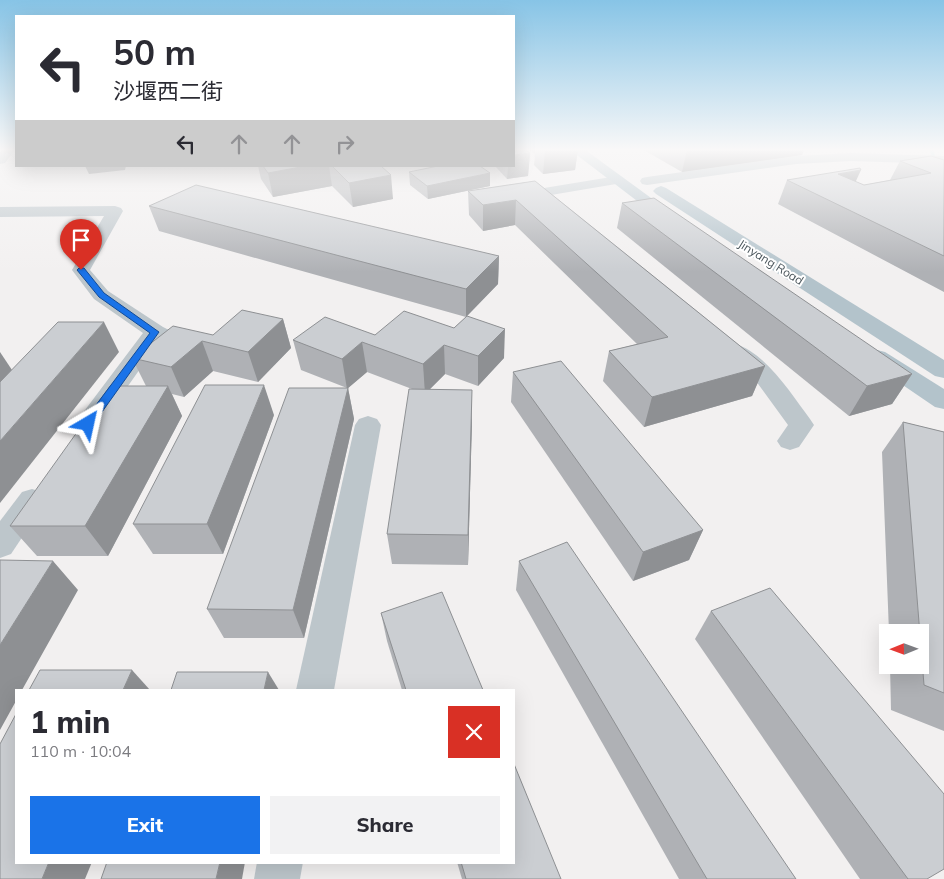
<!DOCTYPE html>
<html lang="en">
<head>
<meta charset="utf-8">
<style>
	body { margin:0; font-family:Mulish,"Noto Sans SC",sans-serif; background:#f2f2f3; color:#2b2b33; height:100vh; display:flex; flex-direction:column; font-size:19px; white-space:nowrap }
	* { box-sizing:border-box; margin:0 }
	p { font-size:16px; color:#7c7c81 }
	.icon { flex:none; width:28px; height:28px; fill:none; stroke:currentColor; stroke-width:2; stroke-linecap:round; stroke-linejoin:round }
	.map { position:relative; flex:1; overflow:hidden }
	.side { position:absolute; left:15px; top:689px; width:500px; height:175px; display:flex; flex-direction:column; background:#fff; border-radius:0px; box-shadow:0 5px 20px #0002 }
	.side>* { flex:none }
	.guide { position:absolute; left:15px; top:15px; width:500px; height:152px; border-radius:0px; box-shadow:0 5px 20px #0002; background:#fff; color:#2b2b33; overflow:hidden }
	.needle { width:32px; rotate:269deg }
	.controls { position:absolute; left:879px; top:624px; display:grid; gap:10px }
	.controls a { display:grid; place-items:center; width:50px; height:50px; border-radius:0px; background:#fff; box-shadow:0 5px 20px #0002; font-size:25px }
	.pin { position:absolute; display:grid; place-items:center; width:42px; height:42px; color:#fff; margin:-51px -21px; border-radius:50% 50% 50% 0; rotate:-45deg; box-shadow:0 0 5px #0007 }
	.pin .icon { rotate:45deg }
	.me { position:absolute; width:55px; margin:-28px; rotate:36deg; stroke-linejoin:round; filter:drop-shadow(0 0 4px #0008) }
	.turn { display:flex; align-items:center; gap:18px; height:105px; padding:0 15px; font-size:22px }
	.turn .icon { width:65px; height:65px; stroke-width:2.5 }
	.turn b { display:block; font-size:35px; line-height:42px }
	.lanes { display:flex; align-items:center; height:48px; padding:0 15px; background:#0003; justify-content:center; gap:25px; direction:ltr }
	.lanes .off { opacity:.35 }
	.round { display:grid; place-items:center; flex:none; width:52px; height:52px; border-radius:0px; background:#f2f2f3 }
	.summary { display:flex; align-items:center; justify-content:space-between; height:85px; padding:0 15px }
	h1 { font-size:30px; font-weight:800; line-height:38px }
	.action { display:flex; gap:10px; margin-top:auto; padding:10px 15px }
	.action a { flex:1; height:58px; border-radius:0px; background:#1a73e8; color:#fff; font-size:20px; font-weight:800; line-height:58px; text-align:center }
	.action a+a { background:#f2f2f3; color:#2b2b33 }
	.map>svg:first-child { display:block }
</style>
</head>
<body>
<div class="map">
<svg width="944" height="879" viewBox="0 0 944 879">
	<rect width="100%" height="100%" fill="#f2f0f0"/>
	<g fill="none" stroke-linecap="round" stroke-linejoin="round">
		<path fill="#96dde2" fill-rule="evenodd" d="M929,149H933L938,165L935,164Z"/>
		<g fill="#bdc6cb" fill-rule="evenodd">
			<path d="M3,149H15L5,163L0,164V152Z"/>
			<path d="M851,153L944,156V164L851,161L796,164L647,185L642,184L640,181L642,178L647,177L796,156Z"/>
			<path d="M617,176L622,177L624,180L622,183L551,195L567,209L564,212C553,215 537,202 531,193L533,190L538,189Z"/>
			<path d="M115,206L121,208L123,211L90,270L108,291L163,327L185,338L202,339L205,344L202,349L182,352L159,342L104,420L95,422L86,420L82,414L143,333L94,299L72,270L104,216L0,217V207Z"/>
			<path d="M735,344C765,352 792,395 810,419L814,425L799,447L790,450L781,447L777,441L788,425L753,377L724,351L727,346Z"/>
			<path d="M368,416L377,419L381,425L334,690H296L355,425L359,419Z"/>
			<path d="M32,489L42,492L47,500L11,554L0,558V521L22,492Z"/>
			<path d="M257,862H303L300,879H254Z"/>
		</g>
		<g fill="#b3c3cb" fill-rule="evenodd">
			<path d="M569,149H584L684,222L682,226H670Z"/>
			<path d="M661,186L666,188L944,360V378L935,376L656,194L653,191L656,188Z"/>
			<path d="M877,350L885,352L944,389V409L935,407L869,362L865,357L869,352Z"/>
		</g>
	</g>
	<g fill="#afb1b5">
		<path d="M529,149H578L575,170L543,174L534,165L535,154Z"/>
		<path d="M642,149H804L802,155L682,172Z"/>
		<path d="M530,153L528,176L507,179L495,166H514Z"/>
		<path d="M944,160V292L778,204L787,180L864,185L890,180L900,161Z"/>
		<path d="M258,166H381L393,199L353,207L332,186L273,197L261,179Z"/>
		<path d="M409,172L490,186L428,199L410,185Z"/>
		<path d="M535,181L765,366L752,396L644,427L603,381L609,351L637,344L515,225L483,231L469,215L468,191Z"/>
		<path d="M622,203L912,374L892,404L849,416L617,228Z"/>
		<path d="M149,206L499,256L498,284L467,316L504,358L478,386L445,374L430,389L472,420L468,565L392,564L387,534L412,389L367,372L348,388L354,419L304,638H224L207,609L347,388L301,370L293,340L375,335L454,328L466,317L159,231Z"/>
		<path d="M283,319L291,348L258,382L213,371L184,397L172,394L182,416L108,556H37L10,526L146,386L132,358L213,335Z"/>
		<path d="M513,372L703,530L689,560L633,581L511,402Z"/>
		<path d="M274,415L223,554H153L133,524Z"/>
		<path d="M903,422L944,432V731L891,710L890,665H920V632H889L882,452Z"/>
		<path d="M519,561L796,879H679L516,590Z"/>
		<path d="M711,611L927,879H860L695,639Z"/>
		<path d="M381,613L483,690H402L387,641Z"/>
		<path d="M457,862H514L561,879H462Z"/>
	</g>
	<g fill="#8e9093">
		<path d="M570,149H578L575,170L543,174L545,151Z"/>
		<path d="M694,149H804L802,155L682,172L687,150Z"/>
		<path d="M530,153L528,176L507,179L508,166H514V155Z"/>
		<path d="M85,166H126L125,170L89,174Z"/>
		<path d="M306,166H329L332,186L273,197L268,173Z"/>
		<path d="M861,170L850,194L838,174Z"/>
		<path d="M490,173V186L428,199L427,186Z"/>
		<path d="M391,175L393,199L353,207L349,183Z"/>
		<path d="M516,200L515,225L483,231V205Z"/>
		<path d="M499,256L498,284L466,317V289Z"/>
		<path d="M283,319L291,348L258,382L248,352Z"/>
		<path d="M104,322L119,352L0,503V441Z"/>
		<path d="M505,329L504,358L478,386V356Z"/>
		<path d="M202,341L213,371L184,397L171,367Z"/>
		<path d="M362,342L367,372L347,389L342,359Z"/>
		<path d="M444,345L445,374L425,394L423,364Z"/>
		<path d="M0,352L12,370L0,382Z"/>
		<path d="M765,366L752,396L644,427L652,397Z"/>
		<path d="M912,374L892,404L849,416L867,386Z"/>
		<path d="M264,385L274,415L223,554L207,524Z"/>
		<path d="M168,386L182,416L108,556L85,526Z"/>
		<path d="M348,388L354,419L304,638L293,610Z"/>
		<path d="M472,390V420L468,565V535Z"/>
		<path d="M703,530L689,560L633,581L643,552Z"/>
		<path d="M53,561L78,590L22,690H16V701L0,730V645Z"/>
		<path d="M132,670L150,690H123Z"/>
		<path d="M268,672L279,690H264Z"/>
		<path d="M49,862H92L85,879H42Z"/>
		<path d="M220,862H245L242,879H216Z"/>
	</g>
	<g fill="#cbced2" stroke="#8e9093">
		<path d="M514,149H524L530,153L514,155Z"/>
		<path d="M542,149H570L545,151Z"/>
		<path d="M931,156L944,160V256L787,180L860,168L861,170L838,174L864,185L931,173L900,161Z"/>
		<path d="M263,166H306L268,173Z"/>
		<path d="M332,166H381L391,175L349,183Z"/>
		<path d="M438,166H480L490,173L427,186L409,172Z"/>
		<path d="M535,181L765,366L652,397L609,351L668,337L516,200L483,205L468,191Z"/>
		<path d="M196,185L499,256L466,289L149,206Z"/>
		<path d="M654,198L912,374L867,386L622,203Z"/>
		<path d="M242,310L283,319L248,352L202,341L171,367L132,358L173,326L213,335Z"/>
		<path d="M404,311L454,328L467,316L505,329L478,356L444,345L423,364L362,342L342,359L293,340L325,317L375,335Z"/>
		<path d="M58,322H104L0,441V382Z"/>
		<path d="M561,361L703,530L643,552L513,372Z"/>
		<path d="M205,385H264L207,524H133Z"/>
		<path d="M110,386H168L85,526H10Z"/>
		<path d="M289,388H348L293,610L207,609Z"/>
		<path d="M409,389L472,390L468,535L387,534Z"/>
		<path d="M903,422L944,432V693L924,685Z"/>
		<path d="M567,542L796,879H707L519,561Z"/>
		<path d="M0,560L53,561L0,645Z"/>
		<path d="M770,588L944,794V869L927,879H908L711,611Z"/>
		<path d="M442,592L483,690H406L381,613Z"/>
		<path d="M40,670H132L123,690H29Z"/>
		<path d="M177,672H268L264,690H171Z"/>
		<path d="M16,714V862H49L42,879H0V744Z"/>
		<path d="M514,764L561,879H466L461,862H514Z"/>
		<path d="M107,862H220L216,879H101Z"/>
	</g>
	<linearGradient id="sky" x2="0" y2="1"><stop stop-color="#87c4e6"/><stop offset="0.55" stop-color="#f9f8f8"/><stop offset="1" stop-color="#f9f8f8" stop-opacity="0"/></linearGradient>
	<rect width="944" height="272" fill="url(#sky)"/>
	<path fill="#1a73e8" stroke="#114b97" d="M79,268H84L104,293L159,332L92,426L88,427L82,424L84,421L150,333L99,297L77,270Z"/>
	<g text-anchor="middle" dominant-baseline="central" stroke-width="4" stroke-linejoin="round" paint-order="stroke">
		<g font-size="12" fill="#4a555b" stroke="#fff">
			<text transform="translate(771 262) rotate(32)">Jinyang Road</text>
		</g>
	</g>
</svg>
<div class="controls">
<a><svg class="needle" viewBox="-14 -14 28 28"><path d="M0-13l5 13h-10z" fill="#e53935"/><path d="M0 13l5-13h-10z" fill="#7c7c81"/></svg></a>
</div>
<div class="pin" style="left:81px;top:270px;background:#d93025"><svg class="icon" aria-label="arrive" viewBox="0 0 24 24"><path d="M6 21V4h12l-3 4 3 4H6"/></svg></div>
<svg class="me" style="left:88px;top:424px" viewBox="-20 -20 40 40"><path d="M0-17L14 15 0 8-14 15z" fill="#1a73e8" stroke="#fff" stroke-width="4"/></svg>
<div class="guide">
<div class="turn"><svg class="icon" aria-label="left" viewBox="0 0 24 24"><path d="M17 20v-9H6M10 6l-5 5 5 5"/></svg><div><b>50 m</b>沙堰西二街</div></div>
<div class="lanes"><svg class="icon" aria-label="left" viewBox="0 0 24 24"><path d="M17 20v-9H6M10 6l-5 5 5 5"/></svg><svg class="icon off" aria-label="ahead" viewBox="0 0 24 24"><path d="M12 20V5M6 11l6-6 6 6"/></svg><svg class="icon off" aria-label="ahead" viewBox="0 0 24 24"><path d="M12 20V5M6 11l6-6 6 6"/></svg><svg class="icon off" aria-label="right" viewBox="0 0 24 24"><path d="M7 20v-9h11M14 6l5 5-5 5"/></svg></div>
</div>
<section class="side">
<div class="summary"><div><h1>1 min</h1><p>110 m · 10:04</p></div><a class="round" style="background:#d93025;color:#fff"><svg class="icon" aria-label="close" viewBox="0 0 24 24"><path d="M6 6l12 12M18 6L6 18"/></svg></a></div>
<div class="action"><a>Exit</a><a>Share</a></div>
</section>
</div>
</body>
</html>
